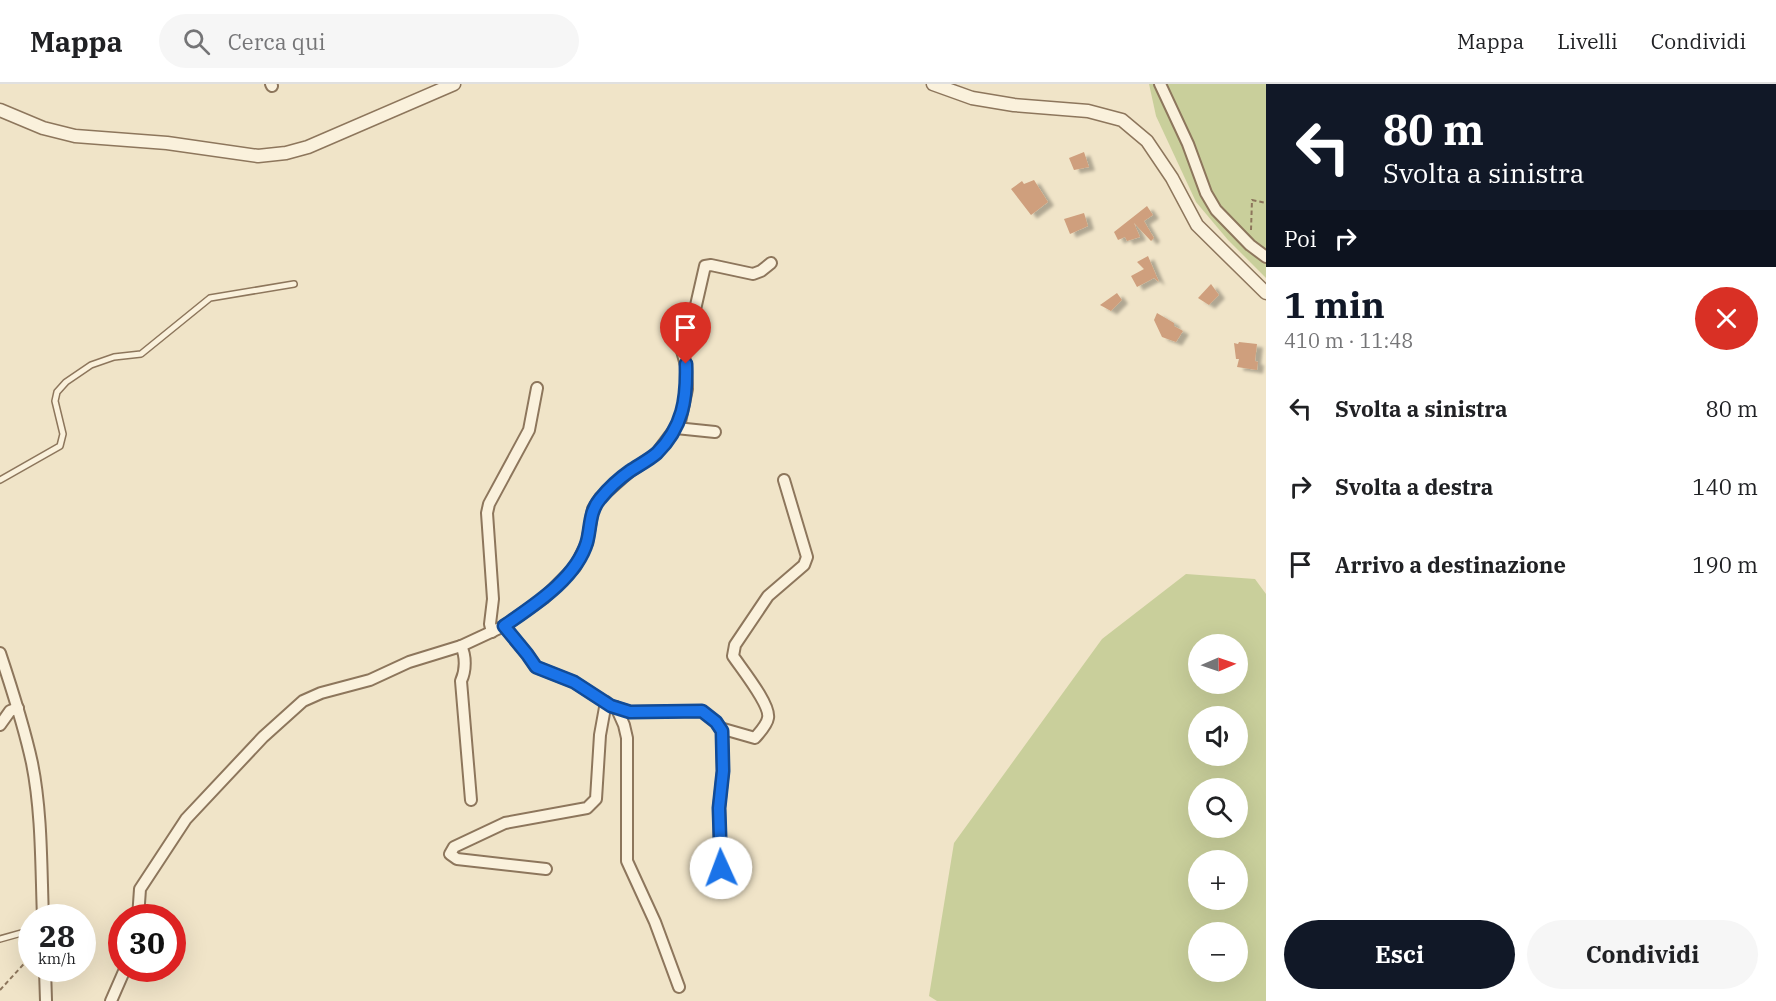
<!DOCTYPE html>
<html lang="it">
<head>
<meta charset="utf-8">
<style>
	body { margin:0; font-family:"IBM Plex Serif",serif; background:#f6f6f6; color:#202124; height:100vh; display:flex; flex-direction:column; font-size:22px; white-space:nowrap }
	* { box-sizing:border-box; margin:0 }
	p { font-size:20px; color:#757577 }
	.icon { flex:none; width:33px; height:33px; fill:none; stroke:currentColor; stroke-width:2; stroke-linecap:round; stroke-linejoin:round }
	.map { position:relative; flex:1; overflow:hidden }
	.sheet { display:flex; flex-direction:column; background:#fff; width:510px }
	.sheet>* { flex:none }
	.hud { background:#111827; color:#fff; overflow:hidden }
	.needle { width:39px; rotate:88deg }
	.fabs { position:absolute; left:1188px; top:550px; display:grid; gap:12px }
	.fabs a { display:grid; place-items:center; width:60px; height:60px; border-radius:50%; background:#fff; box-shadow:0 6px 24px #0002; font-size:30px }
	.speed { position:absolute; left:18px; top:820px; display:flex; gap:12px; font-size:30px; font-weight:700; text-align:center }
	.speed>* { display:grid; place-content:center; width:78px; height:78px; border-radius:50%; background:#fff; box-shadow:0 6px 24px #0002; line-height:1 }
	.speed small { font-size:15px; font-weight:400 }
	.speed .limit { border:9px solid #d22; background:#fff; color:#111 }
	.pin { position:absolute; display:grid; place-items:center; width:51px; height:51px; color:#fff; margin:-62px -26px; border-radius:50% 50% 50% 0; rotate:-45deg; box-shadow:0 0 6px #0007 }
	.pin .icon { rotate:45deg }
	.me { position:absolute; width:66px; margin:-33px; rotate:358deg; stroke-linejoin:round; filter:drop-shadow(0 0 4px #0008) }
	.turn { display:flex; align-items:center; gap:21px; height:126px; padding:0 18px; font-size:27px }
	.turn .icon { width:78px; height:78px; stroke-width:2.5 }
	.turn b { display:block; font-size:42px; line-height:51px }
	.then { display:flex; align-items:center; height:57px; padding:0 18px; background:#0003; gap:12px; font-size:22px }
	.round { display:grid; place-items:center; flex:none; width:63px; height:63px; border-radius:32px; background:#f6f6f6 }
	.summary { display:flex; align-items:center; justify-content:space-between; height:102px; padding:0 18px }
	h1 { font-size:36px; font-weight:800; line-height:45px; color:#111827 }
	.action { display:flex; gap:12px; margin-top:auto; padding:12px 18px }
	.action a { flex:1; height:69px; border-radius:36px; background:#111827; color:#fff; font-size:24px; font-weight:800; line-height:69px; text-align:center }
	.action a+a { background:#f6f6f6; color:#202124 }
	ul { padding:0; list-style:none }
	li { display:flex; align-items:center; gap:18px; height:78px; padding:0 18px }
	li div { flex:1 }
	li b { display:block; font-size:22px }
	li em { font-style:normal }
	header { display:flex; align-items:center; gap:36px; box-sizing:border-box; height:84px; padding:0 30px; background:#fff; border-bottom:2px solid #e0e0e0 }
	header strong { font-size:28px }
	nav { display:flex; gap:33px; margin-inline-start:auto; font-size:21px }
	.search { width:420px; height:54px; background:#f6f6f6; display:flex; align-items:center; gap:15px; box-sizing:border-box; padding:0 21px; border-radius:33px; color:#757577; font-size:22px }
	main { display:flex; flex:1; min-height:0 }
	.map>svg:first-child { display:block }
</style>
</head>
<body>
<header>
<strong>Mappa</strong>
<div class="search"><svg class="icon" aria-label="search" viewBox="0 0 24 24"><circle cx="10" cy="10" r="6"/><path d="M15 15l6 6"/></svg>Cerca qui</div>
<nav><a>Mappa</a><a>Livelli</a><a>Condividi</a></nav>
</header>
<main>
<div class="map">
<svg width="1266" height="917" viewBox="0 0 1266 917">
	<defs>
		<filter id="shadow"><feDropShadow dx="6" dy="3.5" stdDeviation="1.5" flood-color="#0004"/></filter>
	</defs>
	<rect width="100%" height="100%" fill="#f0e4c8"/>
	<g fill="#c9cf9b" fill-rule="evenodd">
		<path d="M1149,0H1266V194L1228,156L1196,118L1156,32Z"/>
		<path d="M1186,490L1255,495L1266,510V917H937L929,912L954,759L1102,555ZM1198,561H1238V600H1198ZM1198,633H1238V672H1198ZM1198,705H1238V744H1198ZM1198,777H1238V816H1198ZM1198,849H1238V888H1198Z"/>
	</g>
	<g fill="#cf9f7d" filter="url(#shadow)">
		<path d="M1084,68L1089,83L1074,86L1069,74Z"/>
		<path d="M1034,96L1048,118L1031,131L1011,105L1022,97L1024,100Z"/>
		<path d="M1147,122L1153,131L1144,137L1154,154L1151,157L1134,139L1140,153L1127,157L1125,153L1118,156L1114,148Z"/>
		<path d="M1084,129L1088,142L1070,150L1064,135Z"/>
		<path d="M1148,172L1159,198L1154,194L1137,203L1131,192L1144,185L1137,178Z"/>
		<path d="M1211,200L1219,211L1209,221L1198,214Z"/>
		<path d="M1117,209L1122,216L1111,227L1100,221Z"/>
		<path d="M1157,229L1174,239V242L1183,247L1176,258L1162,253L1154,236Z"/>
		<path d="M1239,258L1257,260L1255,277L1258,278L1257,286L1237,283L1239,275H1236L1234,259L1238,260Z"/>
	</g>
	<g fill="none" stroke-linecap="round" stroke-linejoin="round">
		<defs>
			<g id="service">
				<path d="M0,396L60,362L63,350L55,317L57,308L66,298L91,281L114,273L141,270L210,214L294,200"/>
				<path d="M0,855L32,846"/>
			</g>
			<g id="minor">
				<path d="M271,0L272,2"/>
				<path d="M1160,0L1188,60L1206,109L1216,126L1250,161L1266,173"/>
				<path d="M676,344L715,348"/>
				<path d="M504,542L527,570L536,583L574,598L611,622L630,628L702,627L716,638L722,647L723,687L719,724L721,804"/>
				<path d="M492,548L490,540L493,515L487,429L489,420L529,346L537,304"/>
				<path d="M461,562C466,572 466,586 461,597L471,716"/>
				<path d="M0,569C12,605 24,642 32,679C42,729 41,783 43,834"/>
				<path d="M616,623L624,641L627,654V777L655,838L679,903"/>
				<path d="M0,641L10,627L18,624"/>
				<path d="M720,644L755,654C759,649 767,641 768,634C771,621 741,584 733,572L735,561L768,512L804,481L807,473L784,396"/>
				<path d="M546,785L457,775L450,770L454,763L505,739L587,724L596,715L600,651L606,618"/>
				<path d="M138,834L140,805L186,735L263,653L303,617L321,609L370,596L409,578L461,562L504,542L544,514L575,483L587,459L593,425L600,414L628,389L656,370L680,338L687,305L686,281L677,249L682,238L694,230L705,182L711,181L753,190L761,187L771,179"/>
				<path d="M45,885L46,917"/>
				<path d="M111,917L125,885"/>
			</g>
			<g id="tertiary">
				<path d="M933,0L972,14L1014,21L1088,27L1122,36L1147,57L1172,94L1197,141L1266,209"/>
				<path d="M0,26L43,44L75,52L167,59L258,72L286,69L308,63L454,0"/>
			</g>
		</defs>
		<use href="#service" stroke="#8d765c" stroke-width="8"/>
		<use href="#minor" stroke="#8d765c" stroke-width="14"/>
		<use href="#tertiary" stroke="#8d765c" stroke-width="15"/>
		<g stroke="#8d765c" stroke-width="2" stroke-dasharray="4.5 3" stroke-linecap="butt">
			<path d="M1251,146L1252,116L1266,119"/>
			<path d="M0,906L32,871"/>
		</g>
		<use href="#service" stroke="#faf1dc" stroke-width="5"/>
		<use href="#minor" stroke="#faf1dc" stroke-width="10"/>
		<use href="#tertiary" stroke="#faf1dc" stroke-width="12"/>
	</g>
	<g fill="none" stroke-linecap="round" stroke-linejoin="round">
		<defs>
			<path id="route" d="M686,280C687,315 683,343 657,369C649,376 639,381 630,387C620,394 608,405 600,415C589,428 591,443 587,458C576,495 534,521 504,542L527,570L536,583L574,598L611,622L630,628L702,627L716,638L722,647L723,687L719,724L721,784"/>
		</defs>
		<use href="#route" stroke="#114b97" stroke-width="15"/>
		<use href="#route" stroke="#1a73e8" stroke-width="10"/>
	</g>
</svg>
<div class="fabs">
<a><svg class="needle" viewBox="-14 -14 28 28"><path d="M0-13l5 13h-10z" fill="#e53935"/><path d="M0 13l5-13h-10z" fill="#757577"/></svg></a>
<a><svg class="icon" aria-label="sound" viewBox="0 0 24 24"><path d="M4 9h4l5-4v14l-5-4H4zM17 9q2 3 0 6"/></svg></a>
<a><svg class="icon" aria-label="search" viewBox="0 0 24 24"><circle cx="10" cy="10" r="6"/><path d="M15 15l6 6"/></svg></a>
<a>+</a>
<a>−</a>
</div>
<div class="speed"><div>28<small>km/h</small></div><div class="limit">30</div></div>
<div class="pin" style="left:686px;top:280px;background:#d93025"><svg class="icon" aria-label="arrive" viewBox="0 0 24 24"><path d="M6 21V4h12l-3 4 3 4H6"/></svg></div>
<svg class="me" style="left:721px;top:784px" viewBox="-20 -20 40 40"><circle r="19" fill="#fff"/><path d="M0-13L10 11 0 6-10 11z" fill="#1a73e8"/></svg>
</div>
<section class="sheet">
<div class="hud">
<div class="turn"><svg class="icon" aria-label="left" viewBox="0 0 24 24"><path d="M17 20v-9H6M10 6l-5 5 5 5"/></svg><div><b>80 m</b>Svolta a sinistra</div></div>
<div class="then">Poi<svg class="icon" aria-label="right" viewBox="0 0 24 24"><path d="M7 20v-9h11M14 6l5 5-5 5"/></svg></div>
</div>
<div class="summary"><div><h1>1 min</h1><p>410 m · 11:48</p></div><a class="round" style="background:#d93025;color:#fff"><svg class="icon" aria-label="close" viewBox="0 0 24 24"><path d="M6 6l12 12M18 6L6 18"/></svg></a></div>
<ul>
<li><svg class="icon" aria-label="left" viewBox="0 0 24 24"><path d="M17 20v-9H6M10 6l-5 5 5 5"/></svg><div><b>Svolta a sinistra</b></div><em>80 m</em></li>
<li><svg class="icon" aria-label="right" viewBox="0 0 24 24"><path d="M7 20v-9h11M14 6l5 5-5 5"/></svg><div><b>Svolta a destra</b></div><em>140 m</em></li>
<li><svg class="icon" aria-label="arrive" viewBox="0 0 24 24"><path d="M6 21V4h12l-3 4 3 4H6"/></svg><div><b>Arrivo a destinazione</b></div><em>190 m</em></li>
</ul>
<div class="action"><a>Esci</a><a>Condividi</a></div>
</section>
</main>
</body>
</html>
